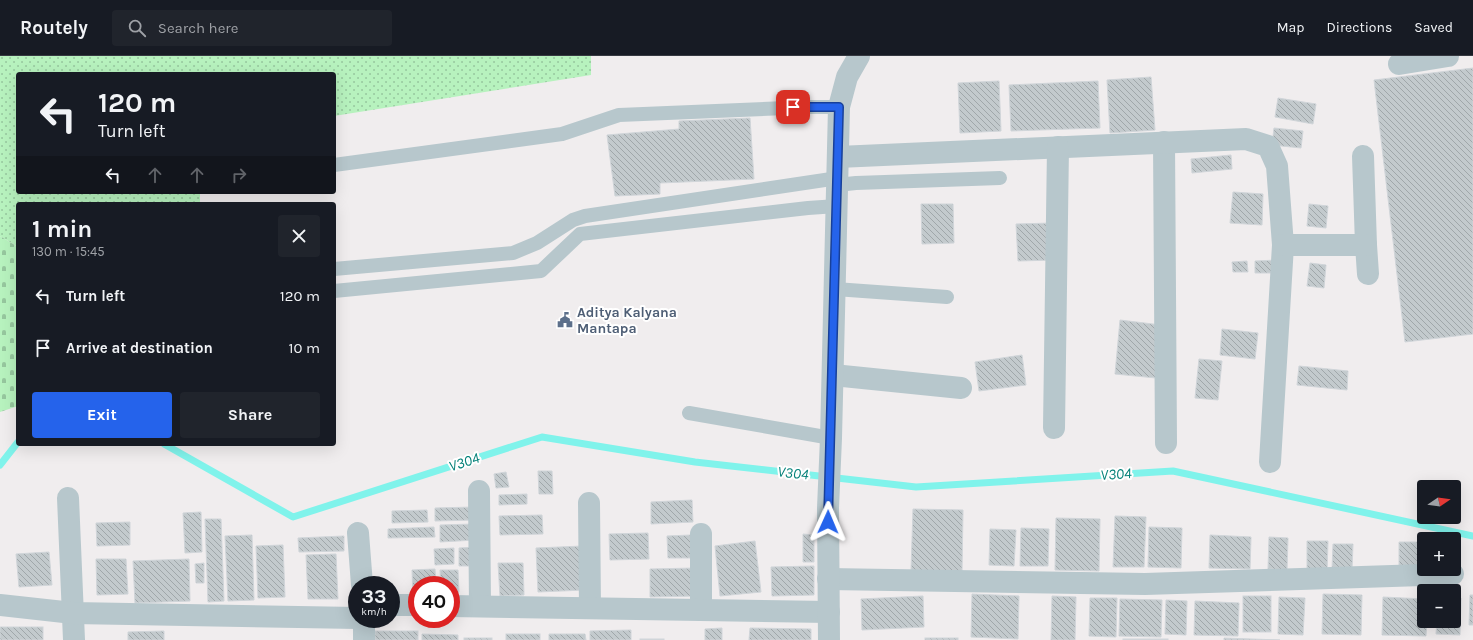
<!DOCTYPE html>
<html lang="en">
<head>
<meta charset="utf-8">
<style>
	body { margin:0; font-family:Karla,sans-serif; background:#20242c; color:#f1f3f6; height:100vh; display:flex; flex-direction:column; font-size:15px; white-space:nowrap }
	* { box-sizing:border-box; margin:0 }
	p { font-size:13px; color:#9ea1a6 }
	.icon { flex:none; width:22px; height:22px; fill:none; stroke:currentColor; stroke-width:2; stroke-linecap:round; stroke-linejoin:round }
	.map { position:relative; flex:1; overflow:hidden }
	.panel { position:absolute; left:16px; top:146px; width:320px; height:244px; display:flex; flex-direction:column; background:#171b24; border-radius:4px; box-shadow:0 4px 16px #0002 }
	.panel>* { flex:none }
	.hud { position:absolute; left:16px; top:16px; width:320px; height:122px; border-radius:4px; box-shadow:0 4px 16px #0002; background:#171b24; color:#f1f3f6; overflow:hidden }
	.needle { width:26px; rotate:77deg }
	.buttons { position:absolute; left:1417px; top:424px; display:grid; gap:8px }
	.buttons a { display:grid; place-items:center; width:44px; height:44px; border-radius:4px; background:#171b24; box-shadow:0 4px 16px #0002; font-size:20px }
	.speed { position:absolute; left:348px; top:520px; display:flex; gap:8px; font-size:20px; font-weight:700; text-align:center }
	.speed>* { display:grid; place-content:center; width:52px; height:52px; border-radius:50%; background:#171b24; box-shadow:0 4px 16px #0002; line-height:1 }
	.speed small { font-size:10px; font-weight:400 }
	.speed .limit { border:6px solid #d22; background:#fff; color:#111 }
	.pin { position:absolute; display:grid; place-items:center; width:34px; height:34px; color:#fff; margin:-17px; border-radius:8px; box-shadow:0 2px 6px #0006 }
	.me { position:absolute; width:44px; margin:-22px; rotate:1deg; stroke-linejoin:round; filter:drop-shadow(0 0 3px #0008) }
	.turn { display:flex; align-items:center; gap:14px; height:84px; padding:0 16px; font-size:18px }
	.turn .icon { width:52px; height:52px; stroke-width:2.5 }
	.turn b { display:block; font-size:28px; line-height:34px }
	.lanes { display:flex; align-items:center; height:38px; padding:0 16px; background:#0003; justify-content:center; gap:20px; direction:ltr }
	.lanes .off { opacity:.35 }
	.round { display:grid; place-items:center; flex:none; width:42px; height:42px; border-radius:4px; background:#20242c }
	.head { display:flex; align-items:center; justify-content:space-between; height:68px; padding:0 16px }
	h1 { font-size:24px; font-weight:700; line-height:30px }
	.primary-button { display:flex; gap:8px; margin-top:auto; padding:8px 16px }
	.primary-button a { flex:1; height:46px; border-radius:4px; background:#2563eb; color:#fff; font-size:16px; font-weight:700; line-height:46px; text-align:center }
	.primary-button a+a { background:#20242c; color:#f1f3f6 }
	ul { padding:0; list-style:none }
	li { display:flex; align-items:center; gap:12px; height:52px; padding:0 16px }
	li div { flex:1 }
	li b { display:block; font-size:15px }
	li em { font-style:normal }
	header { display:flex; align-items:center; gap:24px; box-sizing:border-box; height:56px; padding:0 20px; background:#171b24; border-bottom:1px solid #363941 }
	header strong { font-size:19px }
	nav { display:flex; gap:22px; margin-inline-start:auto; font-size:14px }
	.search { width:280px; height:36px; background:#20242c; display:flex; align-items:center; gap:10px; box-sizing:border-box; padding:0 14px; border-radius:4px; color:#9ea1a6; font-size:15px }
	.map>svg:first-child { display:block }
</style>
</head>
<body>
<header>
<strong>Routely</strong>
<div class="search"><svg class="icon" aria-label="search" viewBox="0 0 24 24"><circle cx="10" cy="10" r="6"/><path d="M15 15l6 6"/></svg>Search here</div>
<nav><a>Map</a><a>Directions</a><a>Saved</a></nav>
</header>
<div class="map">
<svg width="1473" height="584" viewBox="0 0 1473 584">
	<defs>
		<pattern id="grass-dots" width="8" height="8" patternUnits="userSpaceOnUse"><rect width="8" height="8" fill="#b7f2be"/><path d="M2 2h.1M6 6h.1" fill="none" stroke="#96c79e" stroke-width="1.8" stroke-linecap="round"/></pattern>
		<pattern id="cemetery-stones" width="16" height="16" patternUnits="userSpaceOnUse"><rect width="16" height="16" fill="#b7f2be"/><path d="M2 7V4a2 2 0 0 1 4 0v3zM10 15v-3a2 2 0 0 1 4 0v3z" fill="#96c79e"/></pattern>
		<pattern id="building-back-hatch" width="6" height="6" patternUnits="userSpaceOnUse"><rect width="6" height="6" fill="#c3cacd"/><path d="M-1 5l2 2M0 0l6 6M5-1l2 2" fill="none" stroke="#a0a7aa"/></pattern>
	</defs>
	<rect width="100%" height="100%" fill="#f0edee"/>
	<path fill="url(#grass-dots)" d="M0,0H591V19L334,60V18H18V136H200V148H18V191L0,180Z"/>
	<path fill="url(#cemetery-stones)" d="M0,180L18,191V350L0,356Z"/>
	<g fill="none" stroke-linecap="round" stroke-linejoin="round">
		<g stroke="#80f3eb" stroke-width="7">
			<path d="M164,388L293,461L542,381L695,406L916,431L1173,415L1473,480"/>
			<path d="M0,409L18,386"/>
		</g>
	</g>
	<g fill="url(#building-back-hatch)" stroke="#d0d5d9">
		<path d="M1473,12V278L1405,286L1374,24Z"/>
		<path d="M1151,21L1155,74L1110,77L1107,24Z"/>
		<path d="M999,25L1001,75L960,77L958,27Z"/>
		<path d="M1098,25L1100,72L1011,75L1009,29Z"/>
		<path d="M1278,42L1316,48L1313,68L1275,61Z"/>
		<path d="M750,62L754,123L660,127V138L615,140L607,79L679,73V65Z"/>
		<path d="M1274,72L1303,75L1301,92L1272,89Z"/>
		<path d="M1231,99L1232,113L1192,117L1191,103Z"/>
		<path d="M1233,136L1263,138L1262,169L1230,167Z"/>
		<path d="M921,148H953L954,187L922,188Z"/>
		<path d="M1309,148L1328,150L1326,172L1307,170Z"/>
		<path d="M1052,167L1054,204L1018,205L1016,168Z"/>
		<path d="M1277,204V217H1255V205Z"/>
		<path d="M1247,205L1248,216H1233L1232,206Z"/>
		<path d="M1310,207L1326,209L1324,232L1307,230Z"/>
		<path d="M1120,264L1161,269L1156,322L1115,318Z"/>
		<path d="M1222,273L1258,277L1255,303L1220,299Z"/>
		<path d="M1022,299L1026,329L979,335L975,306Z"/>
		<path d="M1199,303L1222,305L1218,344L1195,342Z"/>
		<path d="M1299,310L1348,315L1347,334L1297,329Z"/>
		<path d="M538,415H552L553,438H539Z"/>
		<path d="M506,416L509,431L496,432L494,418Z"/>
		<path d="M527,438V448L499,449V439Z"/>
		<path d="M692,444L693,466L651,468V446Z"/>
		<path d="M474,451L475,464L435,465V452Z"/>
		<path d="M913,453L963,454L962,516L911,514Z"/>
		<path d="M427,454L428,466L392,467V455Z"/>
		<path d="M201,456L202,496L185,497L183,457Z"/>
		<path d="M542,459L543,478L500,479L499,460Z"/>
		<path d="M1115,460L1146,461L1144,511H1113Z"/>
		<path d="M1056,462L1100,463L1099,515L1055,514Z"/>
		<path d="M205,463H221L224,545L208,546Z"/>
		<path d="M130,466V489L97,490L96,467Z"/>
		<path d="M474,468L475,484L440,486V469Z"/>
		<path d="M434,471L435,481L388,482V473Z"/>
		<path d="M1149,471L1182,472L1181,512L1148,511Z"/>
		<path d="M1021,472L1049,473L1048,510H1020Z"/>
		<path d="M990,473L1016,474L1014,510L989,509Z"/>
		<path d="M648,477L649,503L610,504L609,478Z"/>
		<path d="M803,478L814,479V506H803Z"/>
		<path d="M252,479L254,544L228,545L225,480Z"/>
		<path d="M691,479L692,502H668L667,480Z"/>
		<path d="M1210,479L1251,481L1250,513L1209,512Z"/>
		<path d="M344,480V495L299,496L298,482Z"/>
		<path d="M1269,481L1288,482L1287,514L1268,513Z"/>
		<path d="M755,485L761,536L720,540L715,490Z"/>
		<path d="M1307,485H1328L1327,516L1307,515Z"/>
		<path d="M1399,486H1418L1417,516L1399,515Z"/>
		<path d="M1333,488H1353L1352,514L1332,513Z"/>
		<path d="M283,489L285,541L258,542L256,490Z"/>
		<path d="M583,490L584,534L538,536L536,492Z"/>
		<path d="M477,491V510H459V492Z"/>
		<path d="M454,492V508L435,509L434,493Z"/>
		<path d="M49,496L52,529L19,531L16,498Z"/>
		<path d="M336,498L338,543H308L306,499Z"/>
		<path d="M96,503H126L128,538L97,539Z"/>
		<path d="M189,503L190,545L135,547L133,505Z"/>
		<path d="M204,507V527H196L195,508Z"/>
		<path d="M498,507H523L524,539L500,540Z"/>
		<path d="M814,510V539L772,540L771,511Z"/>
		<path d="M695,512L696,540L650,541V513Z"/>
		<path d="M435,513L436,529H417V542H413L412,514Z"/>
		<path d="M440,514H458L459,536L451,537V529H441Z"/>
		<path d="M972,538L1019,540L1018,583L971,581Z"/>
		<path d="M1323,538L1362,539L1361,579L1322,578Z"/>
		<path d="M1470,539H1473V569H1469Z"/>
		<path d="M923,540L924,571L862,574L861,543Z"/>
		<path d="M1052,540L1076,541L1075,584H1051Z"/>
		<rect x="1243" y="540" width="28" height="36"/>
		<path d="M1279,541L1305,542L1303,579L1278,578Z"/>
		<path d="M1383,541L1424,543V565H1427L1426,580L1382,579Z"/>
		<path d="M1454,541L1461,542L1460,579L1436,578L1437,565H1454Z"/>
		<path d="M1090,542H1117L1116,581L1089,580Z"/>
		<path d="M1120,543L1162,544L1161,581L1119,580Z"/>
		<path d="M1166,544L1187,545L1186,579L1165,578Z"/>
		<path d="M1195,545L1239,547L1238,580L1194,579Z"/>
		<rect x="0" y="571" width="43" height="13"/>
		<path d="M722,572V584H705V573Z"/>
		<path d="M750,572L811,573V584H749Z"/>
		<path d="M631,574V584H590V575Z"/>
		<path d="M164,575V584H128V576Z"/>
		<rect x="375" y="575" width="43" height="9"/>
		<path d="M422,578L458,579V584H422Z"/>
		<rect x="506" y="578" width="34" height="6"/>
		<path d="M549,578H585L586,584H549Z"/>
		<rect x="464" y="582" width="28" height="2"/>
		<rect x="925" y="582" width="33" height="2"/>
		<path d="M1224,582L1280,584H1224Z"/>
		<rect x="640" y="583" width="24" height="1"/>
		<rect x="1123" y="583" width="45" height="1"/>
	</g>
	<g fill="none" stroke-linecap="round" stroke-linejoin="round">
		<g stroke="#b7c7cc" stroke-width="14">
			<path d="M334,109L562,78L619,59L809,51H839"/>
			<path d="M837,129L856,127L1000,122"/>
			<path d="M334,213L513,197L537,187L573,164L585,160L838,122"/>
			<path d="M835,233L947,241"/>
			<path d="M334,235L541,215L580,178L808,152L837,150"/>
			<path d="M689,357L831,382"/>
		</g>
		<g stroke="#b7c7cc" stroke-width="22">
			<path d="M1399,8L1448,0"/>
			<path d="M1164,86L1166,387"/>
			<path d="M1363,100L1366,189L1368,218"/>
			<path d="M838,101L1246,83L1268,90L1277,110L1283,189L1270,406"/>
			<path d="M1283,189H1366"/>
			<path d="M833,319L961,332"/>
			<path d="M1054,372L1058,91"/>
			<path d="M479,435L480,550"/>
			<path d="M68,442L74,584"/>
			<path d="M589,447L590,552"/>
			<path d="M358,477L362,529"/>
			<path d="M701,478V554"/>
			<path d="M828,523L1145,528L1453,518"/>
			<path d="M0,549L73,557L357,562"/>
			<path d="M391,549H417"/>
			<path d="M451,550L829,556"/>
			<path d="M364,584V563"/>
		</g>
		<path stroke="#b7c7cc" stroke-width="22" d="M829,584L828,452L831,382L839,51L847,21L859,0"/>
	</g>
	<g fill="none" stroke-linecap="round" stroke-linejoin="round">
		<defs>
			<path id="route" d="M793,51H839L828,466"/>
		</defs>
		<use href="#route" stroke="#184099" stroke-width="10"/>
		<use href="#route" stroke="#2563eb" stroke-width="7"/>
	</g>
	<defs>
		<symbol id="civic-bare" viewBox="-9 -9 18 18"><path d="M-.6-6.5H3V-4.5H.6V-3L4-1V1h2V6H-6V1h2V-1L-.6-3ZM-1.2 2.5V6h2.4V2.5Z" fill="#5c6f8a" stroke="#fff" stroke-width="2.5" paint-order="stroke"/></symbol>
	</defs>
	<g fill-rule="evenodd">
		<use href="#civic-bare" x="554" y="253" width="22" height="22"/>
	</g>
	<g text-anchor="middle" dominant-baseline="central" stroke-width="4" stroke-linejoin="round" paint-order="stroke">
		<g font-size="14" font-weight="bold" fill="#4e5e75" stroke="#fff" text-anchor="start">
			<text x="577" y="256">Aditya Kalyana<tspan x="577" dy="16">Mantapa</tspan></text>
		</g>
		<g font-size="15" font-style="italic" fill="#06827a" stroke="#fff">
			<text transform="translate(464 406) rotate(-18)">V304</text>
			<text transform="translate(793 417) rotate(6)">V304</text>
			<text transform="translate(1116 418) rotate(-4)">V304</text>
		</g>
	</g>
</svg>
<div class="buttons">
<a><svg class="needle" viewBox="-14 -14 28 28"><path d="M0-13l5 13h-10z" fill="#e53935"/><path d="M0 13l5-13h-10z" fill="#9ea1a6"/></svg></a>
<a>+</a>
<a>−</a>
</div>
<div class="speed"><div>33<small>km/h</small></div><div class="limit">40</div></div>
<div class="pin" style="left:793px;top:51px;background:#d93025"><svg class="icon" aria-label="arrive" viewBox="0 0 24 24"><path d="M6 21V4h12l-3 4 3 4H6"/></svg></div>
<svg class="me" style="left:828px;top:466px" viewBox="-20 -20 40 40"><path d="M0-17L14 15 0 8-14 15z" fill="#2563eb" stroke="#fff" stroke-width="4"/></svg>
<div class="hud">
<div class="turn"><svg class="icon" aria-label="left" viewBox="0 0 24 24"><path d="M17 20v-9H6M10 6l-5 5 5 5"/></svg><div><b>120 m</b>Turn left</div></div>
<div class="lanes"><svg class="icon" aria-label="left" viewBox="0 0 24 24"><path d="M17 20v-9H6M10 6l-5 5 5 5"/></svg><svg class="icon off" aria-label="ahead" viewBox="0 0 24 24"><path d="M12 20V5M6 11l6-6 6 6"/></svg><svg class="icon off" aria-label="ahead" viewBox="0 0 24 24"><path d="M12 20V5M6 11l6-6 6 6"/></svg><svg class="icon off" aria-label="right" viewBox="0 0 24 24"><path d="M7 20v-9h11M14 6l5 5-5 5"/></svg></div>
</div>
<section class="panel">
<div class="head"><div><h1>1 min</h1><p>130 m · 15:45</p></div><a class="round"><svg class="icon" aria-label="close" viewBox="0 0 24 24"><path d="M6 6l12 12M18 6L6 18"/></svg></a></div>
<ul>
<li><svg class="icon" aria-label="left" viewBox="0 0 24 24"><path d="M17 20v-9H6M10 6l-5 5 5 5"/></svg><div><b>Turn left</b></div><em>120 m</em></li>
<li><svg class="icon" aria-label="arrive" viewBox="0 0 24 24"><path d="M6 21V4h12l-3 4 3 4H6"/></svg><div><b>Arrive at destination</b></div><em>10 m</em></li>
</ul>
<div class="primary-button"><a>Exit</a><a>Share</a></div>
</section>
</div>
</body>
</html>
